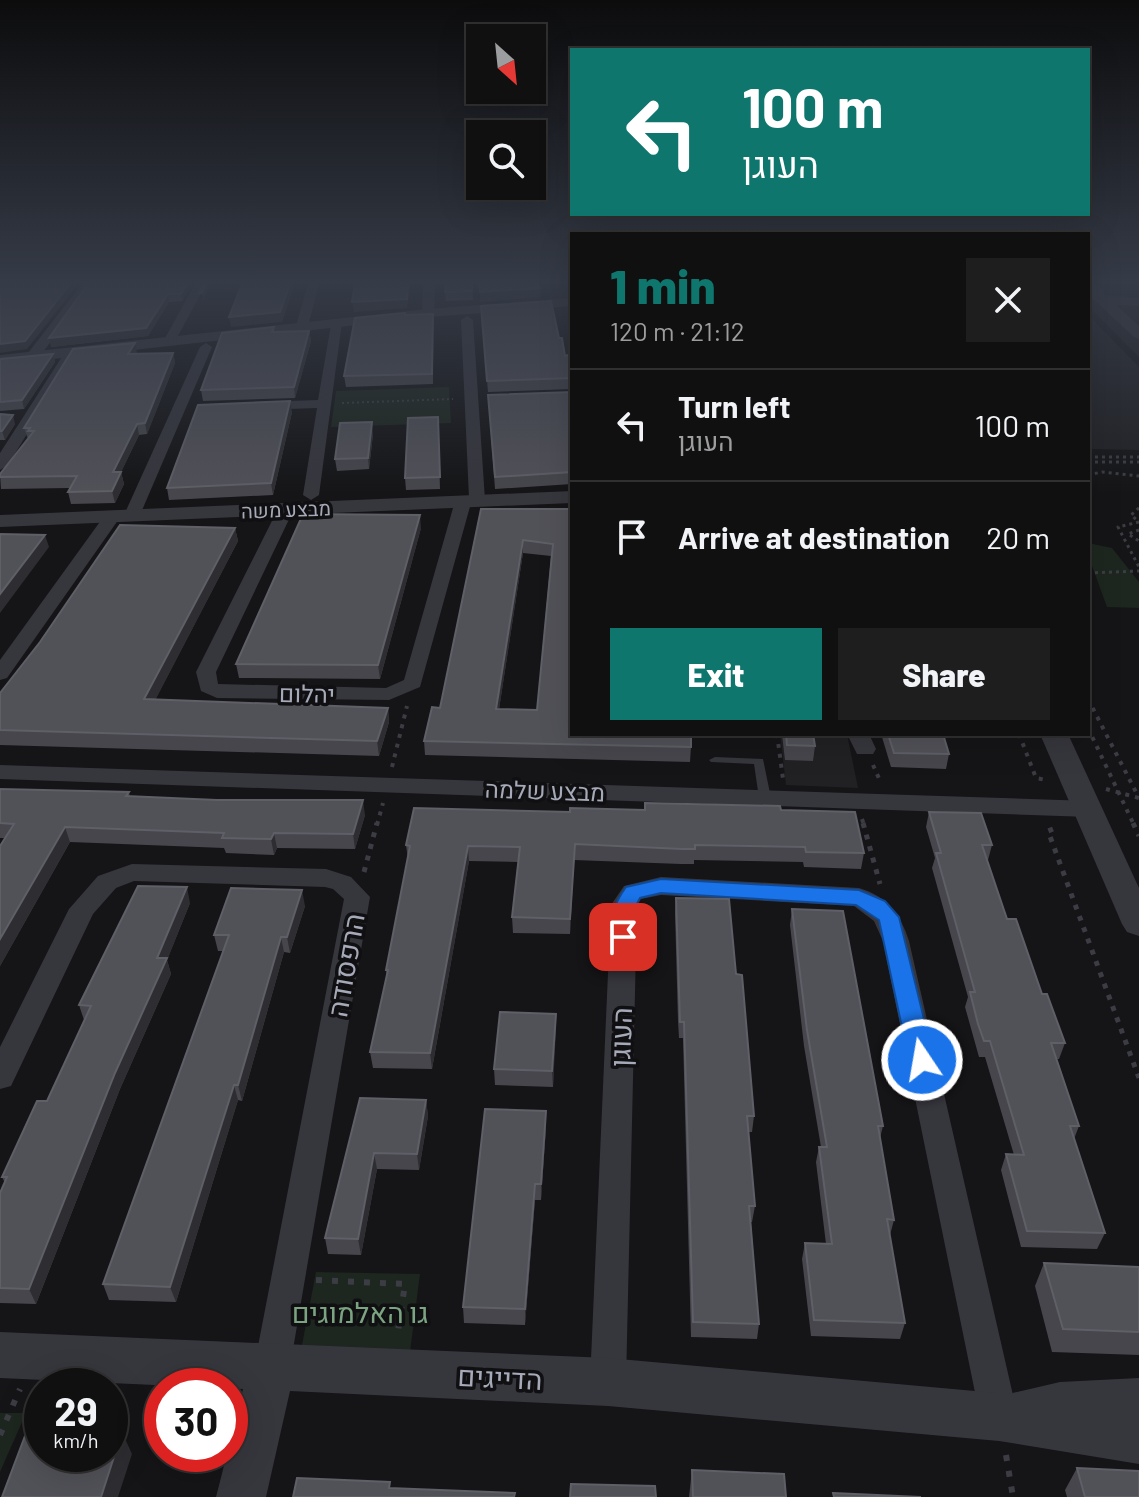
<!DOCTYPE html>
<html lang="en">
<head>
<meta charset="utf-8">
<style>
	body { margin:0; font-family:Barlow,Heebo,sans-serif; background:#1e1e1f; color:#f1f3f6; height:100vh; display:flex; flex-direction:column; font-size:30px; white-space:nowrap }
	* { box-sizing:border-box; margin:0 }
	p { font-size:26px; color:#9c9d9f }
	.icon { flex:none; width:44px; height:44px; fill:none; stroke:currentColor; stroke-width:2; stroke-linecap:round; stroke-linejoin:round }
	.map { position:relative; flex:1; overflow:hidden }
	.details { position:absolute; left:570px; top:232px; width:520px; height:504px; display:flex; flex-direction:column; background:#101011; border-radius:0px; box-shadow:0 8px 32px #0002,0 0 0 2px #303031 }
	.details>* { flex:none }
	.top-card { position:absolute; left:570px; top:48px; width:520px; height:168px; border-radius:0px; box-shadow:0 8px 32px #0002,0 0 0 2px #303031; background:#0f766e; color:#fff; overflow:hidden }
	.needle { width:52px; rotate:153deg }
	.fabs { position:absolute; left:466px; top:24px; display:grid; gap:16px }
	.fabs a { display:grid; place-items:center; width:80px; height:80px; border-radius:0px; background:#101011; box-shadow:0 8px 32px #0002,0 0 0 2px #303031; font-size:40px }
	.speed { position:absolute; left:24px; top:1368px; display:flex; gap:16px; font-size:40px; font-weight:700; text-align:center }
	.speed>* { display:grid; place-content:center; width:104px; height:104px; border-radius:50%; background:#101011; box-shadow:0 8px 32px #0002,0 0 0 2px #303031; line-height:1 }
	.speed small { font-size:20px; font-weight:400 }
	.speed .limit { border:12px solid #d22; background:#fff; color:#111 }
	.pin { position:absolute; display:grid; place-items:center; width:68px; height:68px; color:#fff; margin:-34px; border-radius:16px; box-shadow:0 4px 12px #0006 }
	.me { position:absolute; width:88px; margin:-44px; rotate:348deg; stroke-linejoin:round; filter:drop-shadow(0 0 6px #0008) }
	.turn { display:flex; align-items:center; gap:28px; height:168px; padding:0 40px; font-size:36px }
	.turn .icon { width:104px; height:104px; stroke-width:2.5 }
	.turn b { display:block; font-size:56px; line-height:68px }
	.round { display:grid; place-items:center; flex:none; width:84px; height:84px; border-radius:0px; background:#1e1e1f }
	.head { display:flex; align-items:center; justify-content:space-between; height:136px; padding:0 40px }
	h1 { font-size:48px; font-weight:800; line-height:60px; color:#0f766e }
	.cta { display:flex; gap:16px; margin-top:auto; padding:16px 40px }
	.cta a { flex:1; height:92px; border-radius:0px; background:#0f766e; color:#fff; font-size:32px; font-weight:800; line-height:92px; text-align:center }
	.cta a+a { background:#1e1e1f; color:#f1f3f6 }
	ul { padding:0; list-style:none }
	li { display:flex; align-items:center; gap:24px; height:112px; padding:0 40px; border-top:2px solid #303031 }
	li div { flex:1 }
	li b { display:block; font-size:30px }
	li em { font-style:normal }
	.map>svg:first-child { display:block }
</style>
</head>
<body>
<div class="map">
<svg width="1139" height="1497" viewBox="0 0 1139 1497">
	<rect width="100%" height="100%" fill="#151517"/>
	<g fill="#212124">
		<path d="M1088,284H1139V357L1088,306Z"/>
		<path d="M1088,315L1139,367V450L1088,449Z"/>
		<path d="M780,734H847L858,788L786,785Z"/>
	</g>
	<g fill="#1d261f">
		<path d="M449,387L451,423L331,427L336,391Z"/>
		<path d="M1088,543L1112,548L1139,582V608L1107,607L1088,555Z"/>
		<path d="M316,1272L420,1274L410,1352L301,1350Z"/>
		<path d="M0,1413H26L0,1472Z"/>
	</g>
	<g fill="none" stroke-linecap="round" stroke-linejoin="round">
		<path stroke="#3c3d44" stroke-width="2" stroke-dasharray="2 3" stroke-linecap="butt" d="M342,403L453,399"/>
		<g stroke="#3c3d44" stroke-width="3" stroke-dasharray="3 4" stroke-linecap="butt">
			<path d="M1088,457H1139"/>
			<path d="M1088,462H1139"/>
			<path d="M1088,475L1102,472L1139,476"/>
			<path d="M1139,508L1131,515L1139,522"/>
			<path d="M1139,522L1118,527L1139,567"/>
			<path d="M1139,530L1128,534L1139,541"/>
			<path d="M1088,573L1139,571"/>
		</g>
		<g stroke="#3c3d44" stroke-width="4" stroke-dasharray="4 6" stroke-linecap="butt">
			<path d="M1088,699L1138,796"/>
			<path d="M1088,728L1134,825"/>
			<path d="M777,734L783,779"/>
			<path d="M1019,734L1036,778L1046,780"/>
			<path d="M873,765L881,783"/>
			<path d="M392,767L407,706"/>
			<path d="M1106,789L1139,798"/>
			<path d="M862,819L864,825"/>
			<path d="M377,825L383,803"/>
		</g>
		<g stroke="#3c3d44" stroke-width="5" stroke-dasharray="5 7" stroke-linecap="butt">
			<path d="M863,823L880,884"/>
			<path d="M1133,823L1139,836"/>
			<path d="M1053,829L1048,831L1139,1078"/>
			<path d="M364,872L377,823"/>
		</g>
		<g stroke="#3c3d44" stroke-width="6" stroke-dasharray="6 10" stroke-linecap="butt">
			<path d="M316,1280L405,1284L397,1338"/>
			<path d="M0,1435L20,1389"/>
			<path d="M1006,1455L1013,1497"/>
		</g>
		<path fill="#36363d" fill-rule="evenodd" d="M715,757L763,759L771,798L769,801H761L759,798L754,764L711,762L709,760Z"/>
		<g fill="#36363d" fill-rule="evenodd">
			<path d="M82,284H93L38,359H28V353Z"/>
			<path d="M195,284H206L174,343H166L164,340Z"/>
			<path d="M308,284H319L308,326L302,330L296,326Z"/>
			<path d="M423,284H435L434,313L428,317L422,313Z"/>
			<path d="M467,316L473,320L485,500L477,505L471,503L420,687L389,700L217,698L201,691L196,672L278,509L286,504L294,509L216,672L218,684L386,688L404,680L455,501L463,496L469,498L461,320Z"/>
			<path d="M332,319L342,322L319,495L311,500L303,495L317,408L260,410L253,406L260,402L318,400Z"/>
			<path d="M206,343L212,347L140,515L138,518H126L124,515L200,347Z"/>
			<path d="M67,349L77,352L8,465L0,470V453Z"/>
			<path d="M113,511L121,516L7,678L0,680V660L107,512Z"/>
			<path d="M847,734H869L876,749L873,754H857Z"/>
			<path d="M0,765L1090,801L1098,804L1102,809L1098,814L1090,817L0,779Z"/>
			<path d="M132,864L326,869L351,877L370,897L290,1367L285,1380L272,1385L259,1380L254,1367L344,899L333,889L325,887L134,881L116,888L93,914L11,1086L0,1089V1047L69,909L98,876Z"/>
			<path d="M661,877L859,888C887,896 901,915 909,941L1018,1417L1012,1430L999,1436L986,1430L980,1417L883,941L874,921L854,906L661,895L641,899L637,906L626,1382L621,1395L608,1400L595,1395L590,1382L611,905L624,886Z"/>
		</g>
		<g fill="#36363d" fill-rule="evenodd">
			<path d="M1088,284H1095L1106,295L1139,298V306L1116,305L1139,326V339L1134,337L1088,294Z"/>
			<path d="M572,298V306L428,317L0,365V355L428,309Z"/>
			<path d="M572,491V503L0,527V515Z"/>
			<path d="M1040,734H1068L1139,888V936L1127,932L1122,924Z"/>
			<path d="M0,1332L608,1358L1008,1394L1060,1382L1139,1378V1464L999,1441L608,1406L290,1391L266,1497H216L227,1454H230V1441L243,1389L0,1378Z"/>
		</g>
	</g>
	<g fill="#46464c" fill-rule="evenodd">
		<path d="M88,284H193L182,301L169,302L148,336L51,347Z"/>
		<path d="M472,284L473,300L446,301L445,292Z"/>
		<path d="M481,306L559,338L565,356L572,364V389L488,392Z"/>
		<path d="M405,315L433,324V384L346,387L344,376Z"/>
		<path d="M274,327L275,332L309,331L311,341L295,398L203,401L201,390Z"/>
		<path d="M137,353V354L173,353L175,363L147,434L139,435L121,472L124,484L115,503L71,504L68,492L70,488L1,489L0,474L28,439L24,428Z"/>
		<path d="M53,354L55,362L24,409L0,411V359Z"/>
		<path d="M572,392V484L495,489L488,395Z"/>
		<path d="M292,412L273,495L169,500L167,488Z"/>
		<path d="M0,414L15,424L5,440H0Z"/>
		<path d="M438,417L440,489L406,490L405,478Z"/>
		<path d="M373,434L369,469L337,471L335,459Z"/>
		<path d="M481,509H572V734L691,747L690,762L425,755L424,741L440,708ZM523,553L551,556L537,710L499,709Z"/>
		<path d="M235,528L238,541L155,700L388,708L389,722L379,756L0,745V693Z"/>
		<path d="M421,528L380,679L239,678L236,664Z"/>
		<path d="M782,734H813L815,746L813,761L785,760Z"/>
		<path d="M883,734H943L949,754L946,769L891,767L882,737Z"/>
		<path d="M0,789L129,792L130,797L365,815L355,849L277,848L274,855L226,853L224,848L70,842L0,966V846L5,838H0Z"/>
		<path d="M644,810H781L864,853L861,869L804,867L803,862L694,860V864H681L574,860L570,934L513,933L512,917L518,862L469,861L432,1069L373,1068L370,1052L387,977L386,970L408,860L406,845L570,812Z"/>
		<path d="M929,812L992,845L988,860H987L1007,919L1065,1043L1059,1059H1057L1079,1126L1074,1139L1105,1233L1097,1249L1021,1247L1001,1170L1006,1154L1014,1155L985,1057H979L965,1007L968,997L932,868L935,858L926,827Z"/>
		<path d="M676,898L736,974L754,1116L752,1132H748L755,1206L752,1222H751L759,1324L757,1339L691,1337L683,1038H679L678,1021L675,913Z"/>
		<path d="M190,903L167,960L171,974L120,1089L36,1304L0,1303V1193L5,1183L2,1177L47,1101L84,1020L79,1005Z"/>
		<path d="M305,906L290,953L284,952L242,1101L238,1100L176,1302L109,1300L103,1284L223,951H218L214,935Z"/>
		<path d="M792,909L883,1126L880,1138L894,1220L890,1235L905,1323L900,1339L811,1336L802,1259L805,1243L826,1244L816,1162L819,1147H821L804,1046L790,925Z"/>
		<path d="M556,1014L553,1087L495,1085L494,1069Z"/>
		<path d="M360,1098L426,1100L428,1116L419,1170L377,1169L361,1255L328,1254L325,1238Z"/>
		<path d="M546,1127L541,1200H535L525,1325L464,1323L463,1307Z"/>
		<path d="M1044,1263L1139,1267V1355L1052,1352L1035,1286Z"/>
		<path d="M1077,1468L1139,1497H1067L1065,1490Z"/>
		<path d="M692,1470L786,1497H689Z"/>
	</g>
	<g fill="#2e2e32">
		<path d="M70,284H78L27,349L0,353V344Z"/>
		<path d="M187,284H193L182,301L181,294Z"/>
		<path d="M206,284H210L203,301L202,293Z"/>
		<path d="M290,284H295L282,322L231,327L229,317Z"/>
		<path d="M408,284H410L407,308L354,312L352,302Z"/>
		<path d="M541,288V297L480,302V292Z"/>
		<path d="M168,294L169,302L148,336L51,347L49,338Z"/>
		<path d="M309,331L311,341L295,398L294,387Z"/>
		<path d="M135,343L137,353L130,364L128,354Z"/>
		<path d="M173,353L175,363L147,434L145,423Z"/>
		<path d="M53,354L55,362L24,409L22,400Z"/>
		<path d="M290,401L292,412L273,495L271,483Z"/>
		<path d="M13,415L15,424L5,440L2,431Z"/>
		<path d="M372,422L373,434L369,469L368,458Z"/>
		<path d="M137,424L139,435L121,472L124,484L115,503L112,491L113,472Z"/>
		<path d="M420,515L421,528L380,679L378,665Z"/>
		<path d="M235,528L238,541L148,714L144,699Z"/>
		<path d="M45,535L49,547L0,613V594Z"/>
		<path d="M523,540V553L497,723L496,709Z"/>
		<path d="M388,708L389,722L379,756L377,741Z"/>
		<path d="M363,800L365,815L355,849L353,834Z"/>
		<path d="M65,827L70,842L0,966V939Z"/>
		<path d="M274,833L277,848L274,855L271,839Z"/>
		<path d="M575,844L574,860L570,934V919Z"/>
		<path d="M468,846L469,861L432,1069L430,1053Z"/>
		<path d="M187,887L190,903L167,960L171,974L120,1089L36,1304L29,1289L157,958Z"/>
		<path d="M302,890L305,906L290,953L287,937Z"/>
		<path d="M281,937L284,952L242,1101L238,1085Z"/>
		<path d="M556,1014V1030L553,1087L552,1071Z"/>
		<path d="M234,1085L238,1100L176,1302L170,1287Z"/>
		<path d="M426,1100L428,1116L419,1170L417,1154Z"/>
		<path d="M546,1111V1127L541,1200V1184Z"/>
		<path d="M374,1153L377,1169L361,1255L358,1239Z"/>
		<path d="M535,1184V1200L525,1325V1309Z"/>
		<path d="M122,1432L132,1454L118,1497H101Z"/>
	</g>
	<g fill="#515158" stroke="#5e5f67" stroke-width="2" fill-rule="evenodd">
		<path d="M0,284H70L25,341L0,344Z"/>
		<path d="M88,284H187L181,294H168L146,328L49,338Z"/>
		<path d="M203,284H206L202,293H199Z"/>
		<path d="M242,284H290L280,312L229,317Z"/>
		<path d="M355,284H408L407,299L352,302Z"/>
		<path d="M446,284H472V291L445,292Z"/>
		<path d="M479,284H538L541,288L480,292Z"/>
		<path d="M551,301L559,338H562L565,356L568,355L572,364V378L487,381L481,306Z"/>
		<path d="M405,313V315L433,314L432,374L344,376L355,318Z"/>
		<path d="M274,327L272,332L309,331L294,387L201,390L222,333Z"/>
		<path d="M135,343L128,354L173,353L145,423L137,424L113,472H121L112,491L68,492L77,476L0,477V474L34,431H28L30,428H24L73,349Z"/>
		<path d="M53,354L22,400L0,402V359Z"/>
		<path d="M572,392V472L495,477L488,395Z"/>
		<path d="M290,401L271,483L167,488L198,405Z"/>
		<path d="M0,414L13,415L2,431H0Z"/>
		<path d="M438,417L440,477L405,478L408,418Z"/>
		<path d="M372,422L368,458L335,459L340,423Z"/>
		<path d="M481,509H572V734H691V747L424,741L432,707L440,708ZM523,540L553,544L537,710L496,709Z"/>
		<path d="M303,514L420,515L378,665L236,664Z"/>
		<path d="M120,525L235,528L144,699L388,708L377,741L0,730V693L40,642Z"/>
		<path d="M0,534L45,535L0,594Z"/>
		<path d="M786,734H813L815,746L787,745Z"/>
		<path d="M888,734H943L949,754L894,753Z"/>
		<path d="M0,789L129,792L126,796L217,800H363L353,834L274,833L271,839L222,838L224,833L65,827L0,939V846L14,824L0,823Z"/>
		<path d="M645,803L780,806L781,810L855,812L864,853L806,852L805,847L695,845V849H682L575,844L570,919L512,917L520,847L468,846L430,1053L370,1052L388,970H386L410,846L406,845L414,808L570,812V808L645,810Z"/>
		<path d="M929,812L981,813L992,845H982L1007,919H1016L1042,994H1047L1065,1043H1051L1079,1126H1070L1105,1233L1027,1231L1006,1154L1024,1155L990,1041H984L978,1024L970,992H975L936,853H941Z"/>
		<path d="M138,886L187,887L157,958H167L115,1073L29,1289L0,1288V1193L7,1177H2L37,1101H47L91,1006L79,1005Z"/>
		<path d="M231,888L302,890L287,937H281L238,1085H234L170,1287L103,1284L229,935H214Z"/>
		<path d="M676,898L729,899L736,974L742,975L754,1116H747L755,1206H749L759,1324L693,1322L684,1022H680Z"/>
		<path d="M792,909L843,911L883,1126H878L894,1220L887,1219L905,1323L814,1320L805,1243L832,1244L819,1147H827L807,1030Z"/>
		<path d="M500,1012L556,1014L552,1071L494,1069Z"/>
		<path d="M360,1098L426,1100L417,1154L374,1153L358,1239L325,1238Z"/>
		<path d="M485,1109L546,1111L541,1184H535L525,1309L463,1307Z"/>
		<path d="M1044,1263L1139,1267V1332L1063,1329Z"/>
		<path d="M28,1428L42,1429V1454H110V1432H122L101,1497H2Z"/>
		<path d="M1077,1468L1139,1471V1497H1085Z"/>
		<path d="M692,1470L784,1474L786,1497H693Z"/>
		<path d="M297,1478L390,1482L389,1488L515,1493L514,1497H293Z"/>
		<path d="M571,1484L655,1486L656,1497H570Z"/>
		<path d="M833,1493L921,1497H834Z"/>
	</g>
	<linearGradient id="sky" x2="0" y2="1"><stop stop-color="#0c0c0d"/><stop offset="0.57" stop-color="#353b47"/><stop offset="1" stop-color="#353b47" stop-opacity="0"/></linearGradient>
	<rect width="1139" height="494" fill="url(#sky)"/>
	<path fill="#1a73e8" stroke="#114b97" stroke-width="2" d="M661,879L859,890L885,901L899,917L934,1060L930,1067L922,1070L913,1067L909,1060L879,920L856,905L661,893L640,898C630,912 639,928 631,943H615C605,925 615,902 626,887Z"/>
	<g text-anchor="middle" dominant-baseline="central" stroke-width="7" stroke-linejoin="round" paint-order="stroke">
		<g font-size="20" fill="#a6aab8" stroke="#101012">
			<text transform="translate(286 509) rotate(-2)">מבצע משה</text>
		</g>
		<g font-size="24" fill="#a6aab8" stroke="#101012">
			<text transform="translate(307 693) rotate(1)">יהלום</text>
			<text transform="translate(545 790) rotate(2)">מבצע שלמה</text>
		</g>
		<g font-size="28" fill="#a6aab8" stroke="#101012">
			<text transform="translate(345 965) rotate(-80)">הרפסודה</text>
			<text transform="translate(620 1037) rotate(-88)">העוגן</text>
			<text transform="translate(500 1377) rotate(3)">הדייגים</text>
		</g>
		<g font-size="28" fill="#7ca482" stroke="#101012">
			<text x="360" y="1312">גו האלמוגים</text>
		</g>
	</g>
</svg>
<div class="fabs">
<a><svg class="needle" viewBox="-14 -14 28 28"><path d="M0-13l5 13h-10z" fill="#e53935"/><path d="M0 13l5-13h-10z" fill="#9c9d9f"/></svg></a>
<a><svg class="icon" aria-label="search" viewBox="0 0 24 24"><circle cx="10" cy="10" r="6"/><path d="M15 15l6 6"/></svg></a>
</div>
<div class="speed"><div>29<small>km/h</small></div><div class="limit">30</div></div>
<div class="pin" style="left:623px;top:937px;background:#d93025"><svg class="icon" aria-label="arrive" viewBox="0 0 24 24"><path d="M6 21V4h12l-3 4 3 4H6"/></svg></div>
<svg class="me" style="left:922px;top:1060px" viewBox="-20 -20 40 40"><circle r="17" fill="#1a73e8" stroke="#fff" stroke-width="3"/><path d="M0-11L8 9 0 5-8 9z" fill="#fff"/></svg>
<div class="top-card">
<div class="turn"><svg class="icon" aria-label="left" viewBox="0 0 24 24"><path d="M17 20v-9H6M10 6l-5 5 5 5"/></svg><div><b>100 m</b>העוגן</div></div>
</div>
<section class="details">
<div class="head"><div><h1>1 min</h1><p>120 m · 21:12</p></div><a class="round"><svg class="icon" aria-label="close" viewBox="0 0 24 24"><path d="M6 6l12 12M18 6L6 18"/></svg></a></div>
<ul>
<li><svg class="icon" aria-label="left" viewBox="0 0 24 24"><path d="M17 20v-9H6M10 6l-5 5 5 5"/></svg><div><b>Turn left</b><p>העוגן</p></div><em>100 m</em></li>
<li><svg class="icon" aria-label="arrive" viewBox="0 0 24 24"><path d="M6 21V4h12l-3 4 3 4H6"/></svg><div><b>Arrive at destination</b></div><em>20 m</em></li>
</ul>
<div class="cta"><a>Exit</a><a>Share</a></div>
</section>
</div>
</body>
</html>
